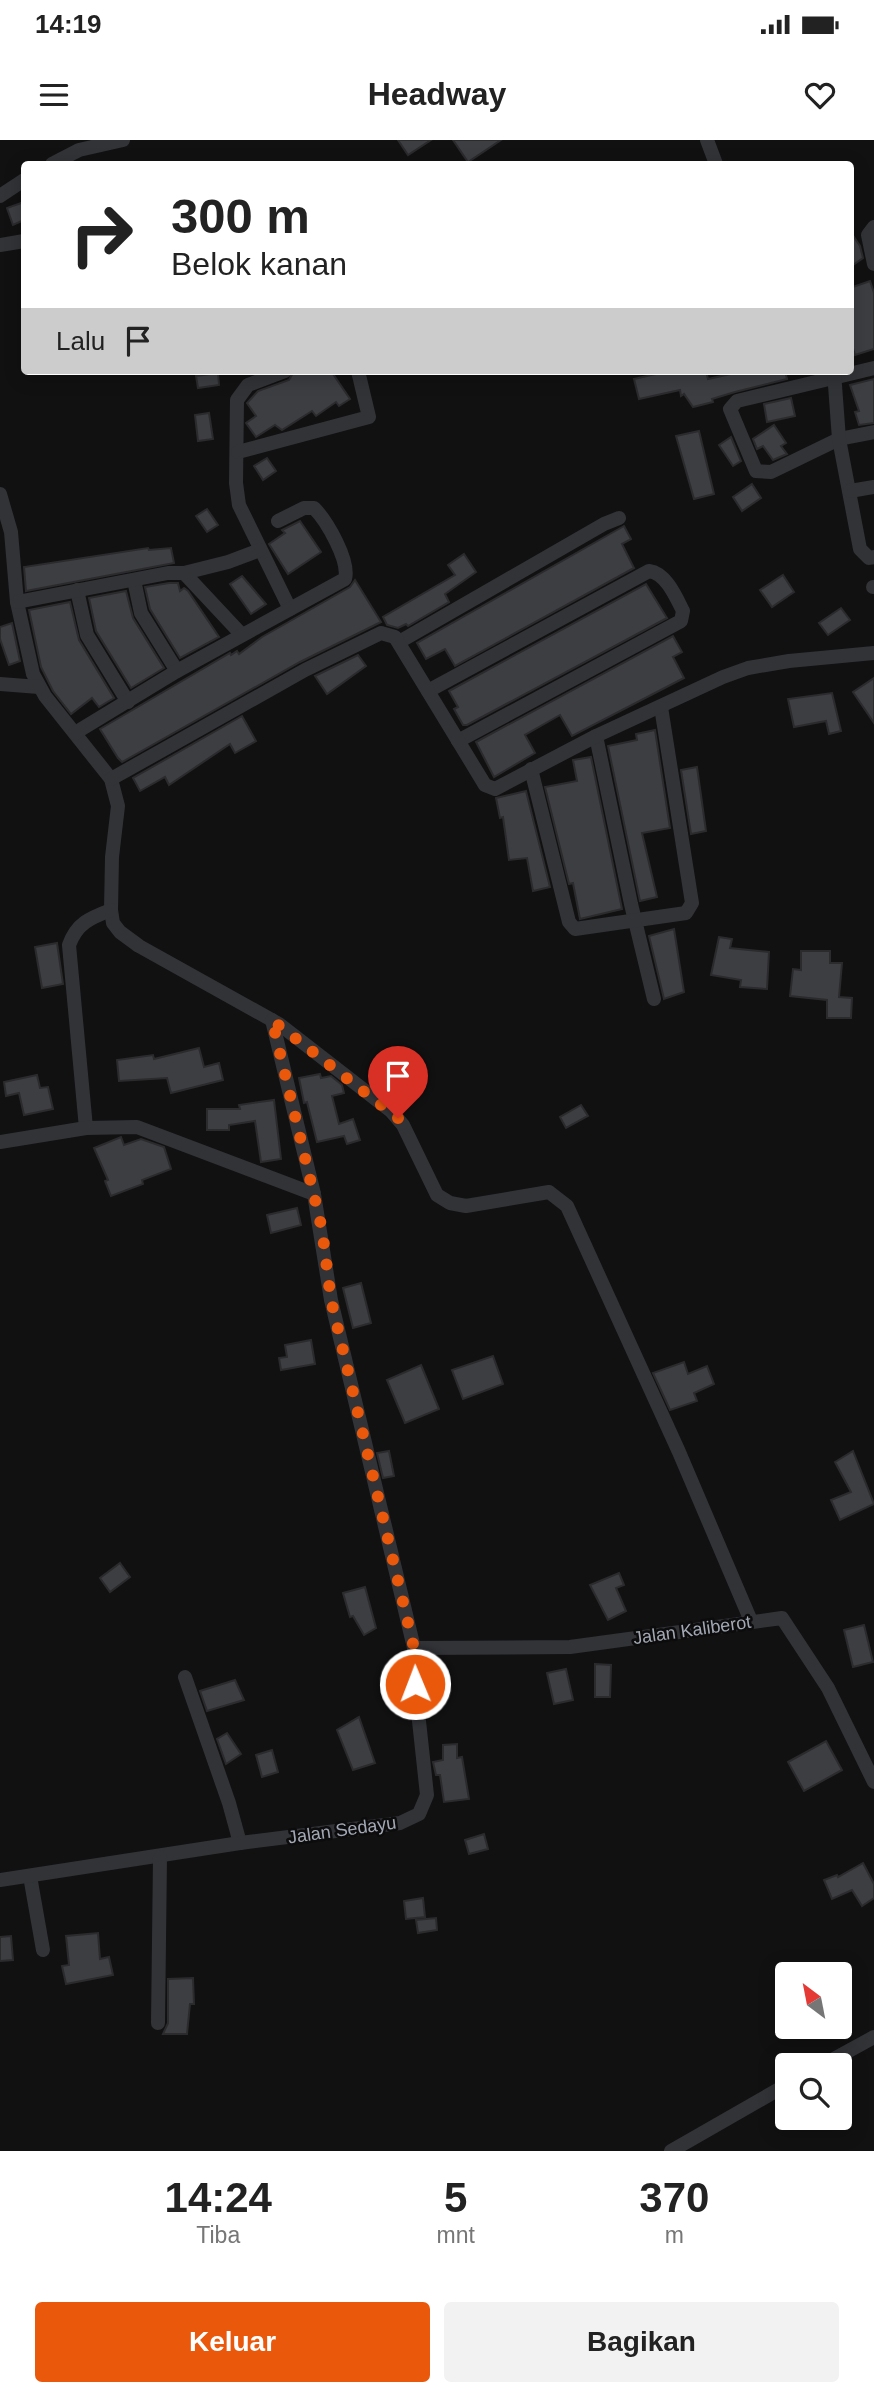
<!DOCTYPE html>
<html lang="id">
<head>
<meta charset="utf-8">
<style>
	body { margin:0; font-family:Helvetica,sans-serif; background:#f2f2f2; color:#222; height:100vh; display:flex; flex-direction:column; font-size:26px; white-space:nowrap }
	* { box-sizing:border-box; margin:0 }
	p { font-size:23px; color:#767676 }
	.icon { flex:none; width:38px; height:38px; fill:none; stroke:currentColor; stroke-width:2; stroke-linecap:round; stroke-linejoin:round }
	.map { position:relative; height:2011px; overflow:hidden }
	.panel { display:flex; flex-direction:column; background:#fff; flex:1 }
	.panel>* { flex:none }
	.banner { position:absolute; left:21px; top:21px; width:833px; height:214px; border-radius:7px; box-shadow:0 4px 18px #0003; background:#fff; color:#222; overflow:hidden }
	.needle { width:46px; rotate:328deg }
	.buttons { position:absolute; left:775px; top:1822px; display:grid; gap:14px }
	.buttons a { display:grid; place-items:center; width:77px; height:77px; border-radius:7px; background:#fff; box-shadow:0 4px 18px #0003; font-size:35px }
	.pin { position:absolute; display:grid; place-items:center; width:60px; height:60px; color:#fff; margin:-72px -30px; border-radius:50% 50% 50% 0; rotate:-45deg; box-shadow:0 0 7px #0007 }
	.pin .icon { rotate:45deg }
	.me { position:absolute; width:77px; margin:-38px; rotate:359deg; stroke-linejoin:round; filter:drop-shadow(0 0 5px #0008) }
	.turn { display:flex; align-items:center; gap:24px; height:147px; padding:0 35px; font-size:32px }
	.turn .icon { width:91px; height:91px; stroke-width:2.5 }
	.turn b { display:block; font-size:49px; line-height:60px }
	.then { display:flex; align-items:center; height:66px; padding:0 35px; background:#0003; gap:14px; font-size:26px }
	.eta { display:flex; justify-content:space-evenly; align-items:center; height:119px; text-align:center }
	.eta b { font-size:42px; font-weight:800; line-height:49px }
	.button { display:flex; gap:14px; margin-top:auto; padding:14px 35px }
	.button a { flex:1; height:80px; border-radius:7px; background:#ea580c; color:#fff; font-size:28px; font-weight:800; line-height:80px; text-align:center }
	.button a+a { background:#f2f2f2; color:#222 }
	.status { display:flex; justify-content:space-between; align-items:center; height:49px; padding:0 35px; background:#fff; direction:ltr }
	.status svg { height:19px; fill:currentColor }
	header { display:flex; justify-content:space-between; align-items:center; height:91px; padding:0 35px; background:#fff; font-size:32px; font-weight:800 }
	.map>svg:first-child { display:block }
</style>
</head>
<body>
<div class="status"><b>14:19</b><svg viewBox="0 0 49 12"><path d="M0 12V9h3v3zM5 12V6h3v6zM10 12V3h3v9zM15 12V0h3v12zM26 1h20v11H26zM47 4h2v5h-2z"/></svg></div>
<header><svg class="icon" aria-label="menu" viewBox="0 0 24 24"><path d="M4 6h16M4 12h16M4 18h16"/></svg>Headway<svg class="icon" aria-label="heart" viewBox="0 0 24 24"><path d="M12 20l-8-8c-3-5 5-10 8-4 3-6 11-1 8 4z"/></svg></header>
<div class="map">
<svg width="874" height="2011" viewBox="0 0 874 2011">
	<rect width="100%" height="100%" fill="#111112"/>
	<g fill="#3d3e42" stroke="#2b2b2e" stroke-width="2">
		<path d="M398,0H431L408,15Z"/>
		<path d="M453,0H501L468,22Z"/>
		<path d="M24,62V80L13,85L7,68Z"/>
		<path d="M850,91L860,106L863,118L850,127Z"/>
		<path d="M870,141L874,153V209L855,215L850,199V148Z"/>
		<path d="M294,231H331L350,259L339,266L336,262L316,276L312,271L282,290L275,285L256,297L246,283L256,276L247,263L258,251L289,240Z"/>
		<path d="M669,231H706L708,239L744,231H785L787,239L735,252L712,259L713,262L693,267L684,254L681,256L680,250L639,259L634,239Z"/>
		<path d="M218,233L219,245L198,248L196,236Z"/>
		<path d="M874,239V283L859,285L855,272L859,271L850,245Z"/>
		<path d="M791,258L795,276L767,282L764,264Z"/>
		<path d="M209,273L213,299L198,301L195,275Z"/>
		<path d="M774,285L786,303L781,306L787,314L773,320L763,306L757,309L753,299Z"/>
		<path d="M699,291L714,354L694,359L676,296Z"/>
		<path d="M731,297L741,321L733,326L719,305Z"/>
		<path d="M267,318L276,331L263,340L254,326Z"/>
		<path d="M752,344L761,358L742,371L733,357Z"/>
		<path d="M207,369L218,385L207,392L196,376Z"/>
		<path d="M300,381L321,412L288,434L269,404L285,393L282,390Z"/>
		<path d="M624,386L631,399L622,404L634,428L455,526L445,509L426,519L417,503Z"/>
		<path d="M148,408L149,410L171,408L174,423L26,451L24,427Z"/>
		<path d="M464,414L476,432L445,454L449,462L408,486L406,484L398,488L387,485L383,477L455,435L448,425Z"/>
		<path d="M783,435L794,452L772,467L760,450Z"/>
		<path d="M242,436L266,464L251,474L230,444Z"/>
		<path d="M355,440L381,482L300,522L122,622L118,618L100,589L230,513L231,515L237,511L239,514L262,497L350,447Z"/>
		<path d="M169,443H178L180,451L184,448L188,451L219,497L180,518L150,469L145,447Z"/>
		<path d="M646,444L667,478L467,585H463L454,569L458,567L449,551Z"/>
		<path d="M126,451L133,478L164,528L131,548L96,491L89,458Z"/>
		<path d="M70,462L79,500L114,558L99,567L92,558L71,574L53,551L41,527L29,470Z"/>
		<path d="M841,468L850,480L828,495L819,483Z"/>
		<path d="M12,483L20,521L9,525L0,499V487Z"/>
		<path d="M673,496L682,512L673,517L684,538L572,596L560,575L525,595L535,613L494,637L476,602Z"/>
		<path d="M358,515L366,526L327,554L315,536Z"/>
		<path d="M874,538V583L853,552Z"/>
		<path d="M832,553L841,591L829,594L826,581L794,587L788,559Z"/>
		<path d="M242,576L256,601L235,613L230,604L169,645L165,637L140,651L133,638Z"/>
		<path d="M655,590L670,688L642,693L657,757L640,761L608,606L637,600L636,594Z"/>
		<path d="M591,617L622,769L580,779L573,743L569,744L545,647L577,641L573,620Z"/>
		<path d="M697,627L706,691L691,694L681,630Z"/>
		<path d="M526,651L550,747L533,751L527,718L509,720L503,677L500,678L496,658Z"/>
		<path d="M674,789L684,852L664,859L649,796Z"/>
		<path d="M719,797L732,799L730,808L769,812L767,849L740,847L741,840L711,835Z"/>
		<path d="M57,803L63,844L42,848L35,807Z"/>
		<path d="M801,811H830V823H842L839,857L852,858L851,878H827V860L790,856L793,829L801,830Z"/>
		<path d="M199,908L204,927L219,923L223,940L171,953L167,938L119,941L117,920L153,915L154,919Z"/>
		<path d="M320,934L321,938L331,936L342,945L344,953L332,956L339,984L353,979L360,1000L347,1004L344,996L317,1002L307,962L304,963L299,938Z"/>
		<path d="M37,935L40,948L48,947L53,969L24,975L19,953L6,956L4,942Z"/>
		<path d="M274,960L281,1019L261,1022L255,981L229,985V990H207V969H240L239,965Z"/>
		<path d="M581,965L588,976L566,988L560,977Z"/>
		<path d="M121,997L124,1005L141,999L164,1007L171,1029L142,1040L143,1044L111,1056L105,1041L108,1040L94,1008Z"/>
		<path d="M297,1068L301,1085L271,1093L267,1075Z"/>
		<path d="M361,1143L371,1183L353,1188L343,1148Z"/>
		<path d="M311,1200L315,1224L281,1230L279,1218L287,1217L285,1205Z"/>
		<path d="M493,1216L503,1244L463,1259L452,1230Z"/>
		<path d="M684,1222L688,1234L707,1226L714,1244L694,1253L697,1261L670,1270L653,1233Z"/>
		<path d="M421,1225L439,1269L405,1283L387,1240Z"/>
		<path d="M389,1311L394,1336L383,1338L377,1313Z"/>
		<path d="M853,1311L874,1364L840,1380L831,1360L851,1352L835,1322Z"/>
		<path d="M120,1423L130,1437L110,1452L100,1438Z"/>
		<path d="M619,1433L624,1445L616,1448L626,1471L608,1480L590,1445Z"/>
		<path d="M365,1447L376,1488L364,1495L353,1476L350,1477L343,1453Z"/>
		<path d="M864,1485L873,1522L853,1527L844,1490Z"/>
		<path d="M595,1524L611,1525L610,1557H595Z"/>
		<path d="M566,1529L573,1560L554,1564L547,1533Z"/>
		<path d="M235,1540L244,1560L207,1571L200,1551Z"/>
		<path d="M359,1577L375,1623L353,1630L337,1590Z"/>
		<path d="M227,1593L241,1614L226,1624L217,1599Z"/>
		<path d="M826,1601L842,1630L804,1651L788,1622Z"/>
		<path d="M457,1604V1618L462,1617L469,1659L444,1662L440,1635H436L433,1622L443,1620V1605Z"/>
		<path d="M272,1610L278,1632L262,1637L256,1615Z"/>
		<path d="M484,1694L488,1709L469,1714L465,1700Z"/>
		<path d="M863,1723L874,1744V1758L862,1766L852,1750L832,1759L824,1740L837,1735L838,1737Z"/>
		<path d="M423,1758L425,1777L406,1779L404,1761Z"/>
		<path d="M436,1778L437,1790L418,1793L416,1780Z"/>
		<path d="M98,1793L100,1819L109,1817L113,1835L66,1844L62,1826L69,1825L66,1796Z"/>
		<path d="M11,1796L13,1820L0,1821V1797Z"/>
		<path d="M193,1838L194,1864H190L187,1894H163L168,1883V1839Z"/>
	</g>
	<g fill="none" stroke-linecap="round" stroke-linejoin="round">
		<g stroke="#323337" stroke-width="14">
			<path d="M707,0L716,24"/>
			<path d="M52,24L79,10L123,0"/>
			<path d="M0,56L24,40"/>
			<path d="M874,87L868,95L874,124"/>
			<path d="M0,105L24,101"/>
			<path d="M874,228L737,261L730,269L756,331L771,332L839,299L874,292"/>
			<path d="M285,231L248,245L237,260L236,343L239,365L290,469"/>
			<path d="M834,232L839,299L860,409L869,418L874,417"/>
			<path d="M238,312L369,277L358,231"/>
			<path d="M850,351L874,347"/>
			<path d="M0,354L11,392L17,462L33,534L45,556L111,639L118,666L112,717L111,770L113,783L120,792L139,806L279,884L391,971L403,985L437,1055L450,1063L466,1066L549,1052L567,1066L679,1312L751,1481"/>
			<path d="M184,433L228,422L260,410"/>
			<path d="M134,440L141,473L177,531"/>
			<path d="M873,447H874"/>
			<path d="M77,450L87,495L128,562"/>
			<path d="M17,462L168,433H184L242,495"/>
			<path d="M399,502L604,384L619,378"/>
			<path d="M0,544L39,547"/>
			<path d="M428,551L649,431C666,433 676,457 683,471L681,481L458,601"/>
			<path d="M75,593L177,531L345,439C350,421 327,381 314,368H304L278,381"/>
			<path d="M596,596L631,764L654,859"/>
			<path d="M531,629L569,782L575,789L686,773L692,763L661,567"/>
			<path d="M111,639L305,530L381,493L395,497L485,645L495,649L596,596L723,537L748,528L789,521L874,513"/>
			<path d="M86,988L69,805C77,783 90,778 111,770"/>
			<path d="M0,1002L86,988L137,987L314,1054"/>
			<path d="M414,1508L570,1507L782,1478L828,1548L874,1642"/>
			<path d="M185,1537L229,1663L240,1703"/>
			<path d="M30,1736L43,1810"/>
			<path d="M0,1740L240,1703L400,1683L419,1674L427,1655L415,1544L414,1508L331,1160L314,1054L272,880"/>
			<path d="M158,1883L160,1717"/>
			<path d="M823,1925L874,1897"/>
			<path d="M671,2011L788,1944"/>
		</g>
	</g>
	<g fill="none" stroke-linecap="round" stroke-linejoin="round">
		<path stroke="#ea580c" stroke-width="12" stroke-dasharray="0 21.6" d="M398,978L272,880L322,1089L331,1160L414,1508L415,1544"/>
	</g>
	<g text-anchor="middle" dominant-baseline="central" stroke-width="5" stroke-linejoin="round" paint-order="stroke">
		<g font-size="18" fill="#a2a8b4" stroke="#0c0c0d">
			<text transform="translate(692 1490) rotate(-8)">Jalan Kaliberot</text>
			<text transform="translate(342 1690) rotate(-8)">Jalan Sedayu</text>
		</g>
	</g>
</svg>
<div class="buttons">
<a><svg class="needle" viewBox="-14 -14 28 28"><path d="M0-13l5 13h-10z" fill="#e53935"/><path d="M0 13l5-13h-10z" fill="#767676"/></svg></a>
<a><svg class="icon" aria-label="search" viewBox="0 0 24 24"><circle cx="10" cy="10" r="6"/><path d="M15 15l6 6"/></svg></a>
</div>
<div class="pin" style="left:398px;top:978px;background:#d93025"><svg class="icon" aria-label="arrive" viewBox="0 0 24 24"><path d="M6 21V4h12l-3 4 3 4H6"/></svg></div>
<svg class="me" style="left:415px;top:1544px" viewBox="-20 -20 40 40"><circle r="17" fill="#ea580c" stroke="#fff" stroke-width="3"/><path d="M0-11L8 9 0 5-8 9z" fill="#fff"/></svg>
<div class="banner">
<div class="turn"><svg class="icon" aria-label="right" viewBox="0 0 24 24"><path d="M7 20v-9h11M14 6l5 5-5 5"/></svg><div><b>300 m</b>Belok kanan</div></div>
<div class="then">Lalu<svg class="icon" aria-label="arrive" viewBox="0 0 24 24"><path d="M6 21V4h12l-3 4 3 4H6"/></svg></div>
</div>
</div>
<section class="panel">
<div class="eta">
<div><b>14:24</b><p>Tiba</p></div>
<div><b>5</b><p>mnt</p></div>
<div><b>370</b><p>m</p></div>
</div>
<div class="button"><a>Keluar</a><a>Bagikan</a></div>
</section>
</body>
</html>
